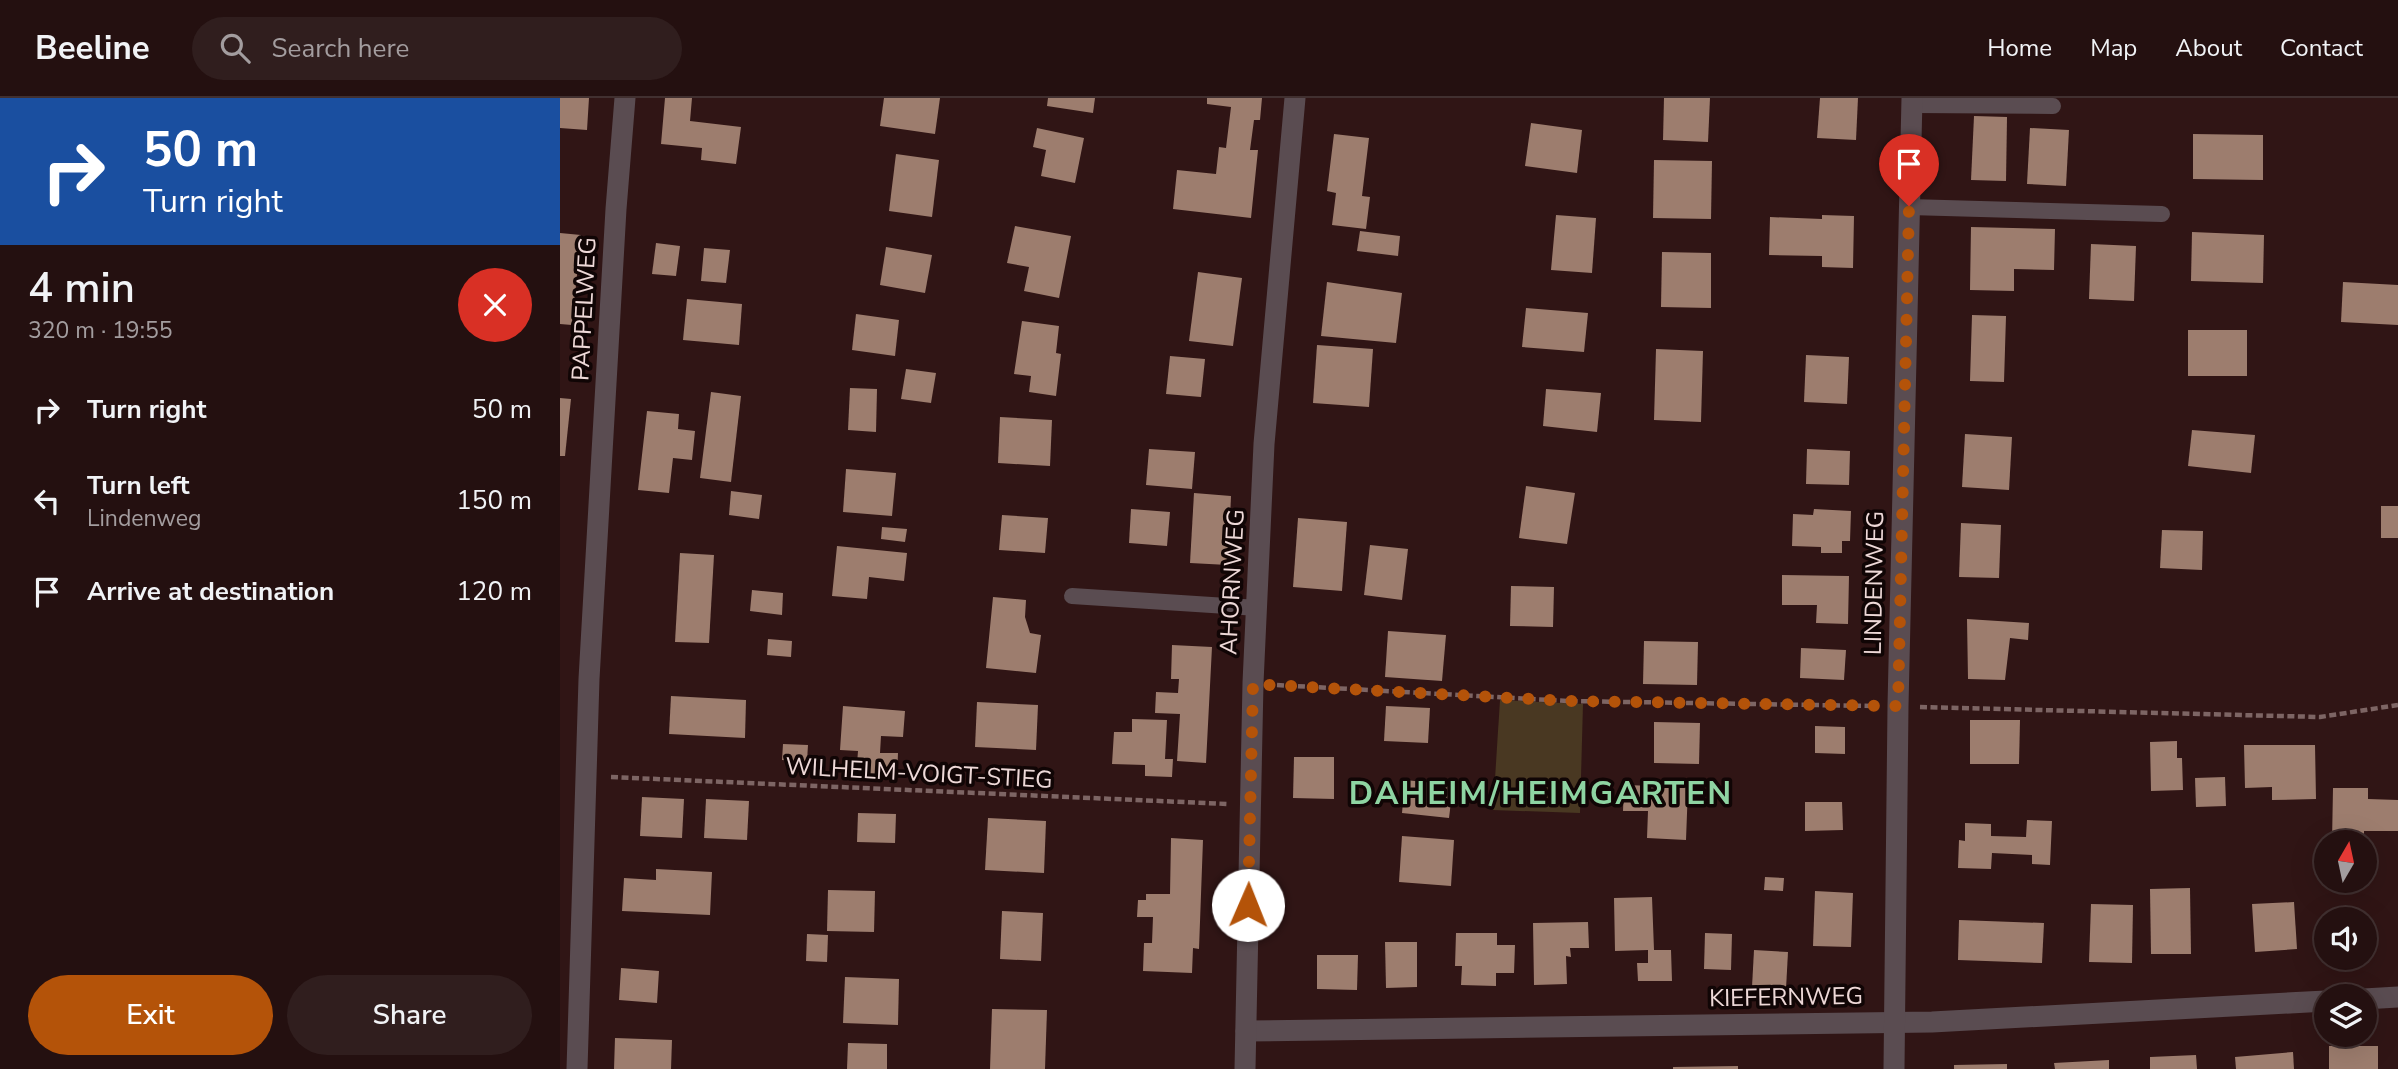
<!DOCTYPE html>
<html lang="en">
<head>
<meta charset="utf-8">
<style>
	body { margin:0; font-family:"Nunito Sans",sans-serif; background:#301e1e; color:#f1f3f6; height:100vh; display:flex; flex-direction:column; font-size:26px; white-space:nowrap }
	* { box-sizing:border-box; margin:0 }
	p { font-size:23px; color:#a39d9f }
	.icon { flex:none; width:38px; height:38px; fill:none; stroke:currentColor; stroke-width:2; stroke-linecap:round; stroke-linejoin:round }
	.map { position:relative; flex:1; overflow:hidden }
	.details { display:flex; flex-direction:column; background:#241010; width:560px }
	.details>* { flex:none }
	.top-card { background:#1a4fa0; color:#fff; overflow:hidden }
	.needle { width:46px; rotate:9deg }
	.tools { position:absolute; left:1754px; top:732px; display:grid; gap:14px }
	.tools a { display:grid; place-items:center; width:63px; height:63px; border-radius:50%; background:#241010; box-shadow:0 7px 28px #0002,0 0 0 2px #413030; font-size:35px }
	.pin { position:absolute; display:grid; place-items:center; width:60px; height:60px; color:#fff; margin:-72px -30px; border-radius:50% 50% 50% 0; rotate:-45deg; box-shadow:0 0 7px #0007 }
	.pin .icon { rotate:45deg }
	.me { position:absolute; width:77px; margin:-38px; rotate:1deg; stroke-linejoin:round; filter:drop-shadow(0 0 5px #0008) }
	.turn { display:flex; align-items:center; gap:24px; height:147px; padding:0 28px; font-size:32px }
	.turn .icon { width:91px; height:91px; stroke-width:2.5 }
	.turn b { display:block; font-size:49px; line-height:60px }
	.round { display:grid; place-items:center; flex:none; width:74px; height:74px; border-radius:37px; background:#301e1e }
	.overview { display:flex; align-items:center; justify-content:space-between; height:119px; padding:0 28px }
	h1 { font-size:42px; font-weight:600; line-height:52px }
	.action { display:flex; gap:14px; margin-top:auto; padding:14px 28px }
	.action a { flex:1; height:80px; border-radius:42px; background:#b45309; color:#fff; font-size:28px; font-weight:600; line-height:80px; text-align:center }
	.action a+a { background:#301e1e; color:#f1f3f6 }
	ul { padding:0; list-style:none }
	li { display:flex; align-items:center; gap:21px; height:91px; padding:0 28px }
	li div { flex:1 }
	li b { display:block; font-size:26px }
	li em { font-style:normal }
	header { display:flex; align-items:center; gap:42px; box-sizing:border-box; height:98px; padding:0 35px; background:#241010; border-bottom:2px solid #413030 }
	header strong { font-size:33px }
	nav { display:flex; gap:38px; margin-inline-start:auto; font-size:24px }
	.search { width:490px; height:63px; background:#301e1e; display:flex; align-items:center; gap:18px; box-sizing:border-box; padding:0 24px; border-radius:38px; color:#a39d9f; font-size:26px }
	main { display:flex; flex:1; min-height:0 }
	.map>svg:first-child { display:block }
</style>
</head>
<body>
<header>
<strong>Beeline</strong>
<div class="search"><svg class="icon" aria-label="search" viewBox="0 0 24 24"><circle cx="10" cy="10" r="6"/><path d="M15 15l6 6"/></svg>Search here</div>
<nav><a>Home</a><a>Map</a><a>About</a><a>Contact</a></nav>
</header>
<main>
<section class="details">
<div class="top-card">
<div class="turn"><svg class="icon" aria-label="right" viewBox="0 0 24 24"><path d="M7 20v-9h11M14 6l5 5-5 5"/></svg><div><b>50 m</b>Turn right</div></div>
</div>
<div class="overview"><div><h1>4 min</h1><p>320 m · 19:55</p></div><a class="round" style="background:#d93025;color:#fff"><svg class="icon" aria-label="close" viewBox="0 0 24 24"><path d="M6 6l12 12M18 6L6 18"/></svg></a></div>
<ul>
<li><svg class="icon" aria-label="right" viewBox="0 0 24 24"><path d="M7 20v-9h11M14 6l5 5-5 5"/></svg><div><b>Turn right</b></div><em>50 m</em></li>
<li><svg class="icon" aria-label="left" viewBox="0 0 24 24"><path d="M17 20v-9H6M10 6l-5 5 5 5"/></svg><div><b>Turn left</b><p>Lindenweg</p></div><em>150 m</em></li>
<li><svg class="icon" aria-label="arrive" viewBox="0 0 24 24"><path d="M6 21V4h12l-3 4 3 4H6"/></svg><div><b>Arrive at destination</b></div><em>120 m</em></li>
</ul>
<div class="action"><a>Exit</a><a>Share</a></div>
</section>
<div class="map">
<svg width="1838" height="971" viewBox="0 0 1838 971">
	<rect width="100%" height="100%" fill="#301515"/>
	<path fill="#493822" d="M940,602L1023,606L1020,715L933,712Z"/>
	<g fill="#9d7d6e">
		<path d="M0,0H29L27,32L0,30Z"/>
		<path d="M105,0H132L130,23L181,29L176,66L141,62L142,50L101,46Z"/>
		<path d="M324,0H380L375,36L320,28Z"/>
		<path d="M488,0H535L533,15L487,8Z"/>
		<path d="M647,0H702L700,22H694L690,52H698L691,120L613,111L617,72L656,76L659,49L666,50L671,9L647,6Z"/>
		<path d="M1104,0H1150L1148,44L1103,42Z"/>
		<path d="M1260,0H1298L1296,42L1257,40Z"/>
		<path d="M1414,18L1447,19L1446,83L1411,82Z"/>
		<path d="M971,25L1022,32L1017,75L965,68Z"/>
		<path d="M477,30L524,40L515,85L481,78L486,52L473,49Z"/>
		<path d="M1470,30L1509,32L1506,88L1467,86Z"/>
		<path d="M774,36L809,40L802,98L810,99L806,131L772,127L776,95L767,93Z"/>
		<path d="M1633,36L1703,37V82L1633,81Z"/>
		<path d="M336,56L379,62L372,119L329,113Z"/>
		<path d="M1094,62L1152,63L1151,121L1093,120Z"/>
		<path d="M996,117L1036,120L1032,175L991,172Z"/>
		<path d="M1262,117L1294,118L1293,170L1262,169V158L1209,157L1210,119L1262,121Z"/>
		<path d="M455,128L511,138L499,200L464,193L469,169L447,165Z"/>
		<path d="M1411,129L1495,131L1494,172L1454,171V193L1410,192Z"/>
		<path d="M800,133L840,138L838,158L797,153Z"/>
		<path d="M1632,134L1704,137L1703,185L1631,183Z"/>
		<path d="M0,135L21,137L12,227L0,226Z"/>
		<path d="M96,145L120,148L116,178L92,176Z"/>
		<path d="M1531,146L1576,148L1574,203L1529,201Z"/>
		<path d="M326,149L372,157L365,195L320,187Z"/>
		<path d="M144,150L170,152L166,185L141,183Z"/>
		<path d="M1102,154L1151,155V210L1101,209Z"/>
		<path d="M638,174L682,180L673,248L629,243Z"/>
		<path d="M767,184L842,195L836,245L761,238Z"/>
		<path d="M1783,184L1838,187V227L1781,224Z"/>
		<path d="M127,201L182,206L179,247L123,242Z"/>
		<path d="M966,210L1028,215L1024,254L962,249Z"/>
		<path d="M296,216L339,222L335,258L292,252Z"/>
		<path d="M1412,217L1446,218L1444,284L1410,283Z"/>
		<path d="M462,223L499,228L496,255L501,256L496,298L469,294L471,278L454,276Z"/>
		<rect x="1628" y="232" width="59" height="46"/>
		<path d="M757,247L813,251L809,309L753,305Z"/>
		<path d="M1096,251L1143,253L1141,324L1094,322Z"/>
		<path d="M1246,257L1289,259L1287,306L1244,304Z"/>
		<path d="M610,258L645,261L641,299L606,296Z"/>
		<path d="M346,271L376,275L371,305L341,301Z"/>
		<path d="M290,290L317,291L316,334L288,332Z"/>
		<path d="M986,291L1041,295L1037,334L983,328Z"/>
		<path d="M151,294L181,298L171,384L140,380Z"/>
		<path d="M0,300L11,301L5,358H0Z"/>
		<path d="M87,313L119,316L118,331L135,333L132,362L113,360L109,395L78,392Z"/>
		<path d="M440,319L492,322L490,368L438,365Z"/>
		<path d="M1632,332L1695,337L1691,375L1628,368Z"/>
		<path d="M1405,336L1452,339L1449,392L1402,389Z"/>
		<path d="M589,351L635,354L632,391L586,387Z"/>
		<path d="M1247,351L1290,353L1289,387L1246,386Z"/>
		<path d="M286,371L336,375L332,418L283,414Z"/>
		<path d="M966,388L1015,395L1007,446L959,440Z"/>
		<path d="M171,393L202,397L199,421L169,417Z"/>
		<path d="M634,395L671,398L668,467L630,465Z"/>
		<rect x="1821" y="408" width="17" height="32"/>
		<path d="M571,411L610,414L607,448L569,445Z"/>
		<path d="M1254,411L1291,413L1290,443H1282V455H1261V449L1232,448L1233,416L1253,417Z"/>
		<path d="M442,417L488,420L485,455L439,452Z"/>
		<path d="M738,420L787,424L782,493L733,489Z"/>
		<path d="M1401,425L1441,427L1439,480L1399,479Z"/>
		<path d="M322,429L347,431L345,444L321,441Z"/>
		<path d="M1602,432L1643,433L1642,472L1600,470Z"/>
		<path d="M810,447L848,451L842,502L804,497Z"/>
		<path d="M277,448L347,455L344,483L309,479L307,501L272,498Z"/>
		<path d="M120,455L154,457L149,545L115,544Z"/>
		<path d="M1222,477L1289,478L1288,526L1256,525L1257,507H1222Z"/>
		<path d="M951,488L994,489L993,529L950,528Z"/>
		<path d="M192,492L223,495L222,517L190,513Z"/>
		<path d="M433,499L466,502L465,519L470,535L481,537L476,575L426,570Z"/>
		<path d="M1407,521L1469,525L1468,542L1450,540L1445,582L1408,581Z"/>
		<path d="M828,533L886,537L882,583L825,579Z"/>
		<path d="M208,541L232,543L231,559L207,557Z"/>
		<path d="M1084,543L1138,544L1137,587L1083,586Z"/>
		<path d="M612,547L652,549L646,665L617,663L620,616L595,615L596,594L618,595L619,581H611Z"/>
		<path d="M1241,550L1286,552L1284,582L1240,580Z"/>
		<path d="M111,598L186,602L185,640L109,636Z"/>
		<path d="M417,604L478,607L476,652L415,649Z"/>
		<path d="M283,608L345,613L343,639L321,638L320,655H338L337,681L296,679L298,653L280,652Z"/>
		<path d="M826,608L870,610L868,645L824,643Z"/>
		<path d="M572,621L607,622L605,661H613L612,679L585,678V667L552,666L554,634H572Z"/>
		<path d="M1410,622H1460L1459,666H1410Z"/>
		<path d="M1094,624L1140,625L1139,666L1094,665Z"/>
		<path d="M1255,628L1285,629V656L1255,655Z"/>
		<path d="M1617,643V660H1622L1623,692L1591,693L1590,644Z"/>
		<path d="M223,646L248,647L247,664L222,662Z"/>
		<path d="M1684,647H1755L1756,701L1712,702V689L1685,690Z"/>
		<path d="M734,659H774V701L733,700Z"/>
		<path d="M1665,679L1666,708L1636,709L1635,680Z"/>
		<path d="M845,682L893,687L889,720L842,715Z"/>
		<path d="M1064,687L1128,689L1126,742L1087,740L1088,713H1063Z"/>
		<path d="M1773,690H1808V701L1838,702V733H1804V744H1772Z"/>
		<path d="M82,699L124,701L122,740L80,738Z"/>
		<path d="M146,701L189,703L187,742L144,740Z"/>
		<path d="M1245,704H1282L1283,732L1245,733Z"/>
		<path d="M298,715L336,716L335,745L297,744Z"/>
		<path d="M428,720L486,723L484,775L425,772Z"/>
		<path d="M1467,722L1492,723L1490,767L1472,766V757L1432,755L1431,771L1398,770L1399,742L1405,743V725L1431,726V738L1466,739Z"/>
		<path d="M842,738L894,742L891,788L839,784Z"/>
		<path d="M611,740L643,742L639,851L633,850L632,875L583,873L584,845H592L593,819H577L578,802H586V796H610Z"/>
		<path d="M96,771L152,774L150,817L62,813L64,780L96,782Z"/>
		<path d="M1205,779L1224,780L1223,793L1204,792Z"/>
		<path d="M1630,790L1631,856H1591L1590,791Z"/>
		<path d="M268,792L315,793L314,834L267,833Z"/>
		<path d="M1255,793L1293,795L1291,849L1253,848Z"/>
		<path d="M1092,799L1094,852H1111L1112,883H1078L1077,865H1088V852L1055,853L1054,800Z"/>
		<path d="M1734,804L1737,851L1695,854L1692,806Z"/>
		<path d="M1531,806L1573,807L1572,865L1529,864Z"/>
		<path d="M442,813L483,815L481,863L440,861Z"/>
		<path d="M1399,822L1484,825L1482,865L1398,862Z"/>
		<path d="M1028,824L1029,850H1010L1011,859L1006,858L1007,886L974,887L973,825Z"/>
		<path d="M896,835H937V847H955L954,875H936V888L901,887L902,868H895Z"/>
		<path d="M1145,835L1172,836L1171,872L1144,871Z"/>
		<path d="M247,836L268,837L267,864L246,863Z"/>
		<path d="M825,844H857V889L826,890Z"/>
		<path d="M1194,852L1228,854L1226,891L1192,889Z"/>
		<path d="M757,857H798L797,892L757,891Z"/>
		<path d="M61,870L99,873L97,905L59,902Z"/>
		<path d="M285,879L339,881L338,927L283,925Z"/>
		<path d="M432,911L487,912L485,971H430Z"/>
		<path d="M55,940L112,942L111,971H54Z"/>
		<path d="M288,945L327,946V971H287Z"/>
		<rect x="1769" y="948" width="49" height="23"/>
		<path d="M1733,954L1734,971H1676L1675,959Z"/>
		<path d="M1636,957L1637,971H1590V959Z"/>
		<path d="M1549,962V971H1495L1494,965Z"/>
		<path d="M1447,966V971H1394V967Z"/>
		<path d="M1178,968V971H1113V969Z"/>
	</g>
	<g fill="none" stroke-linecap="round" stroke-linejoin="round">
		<g stroke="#7d6564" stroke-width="4.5" stroke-dasharray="7 3.5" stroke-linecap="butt">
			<path d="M717,587L1008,603L1313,608"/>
			<path d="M1360,609L1760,619L1838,607"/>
			<path d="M51,679L668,706"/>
		</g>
		<g stroke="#5a4c51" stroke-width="16">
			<path d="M1352,7L1493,8"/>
			<path d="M1349,109L1602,116"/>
			<path d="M512,498L698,510"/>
		</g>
		<g stroke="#5a4c51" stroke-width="21">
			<path d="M1804,901L1838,899"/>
			<path d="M686,933L1372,924L1766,903"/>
			<path d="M17,971L29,581L56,111L65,0"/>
			<path d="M685,971L693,585L704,346L735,0"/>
			<path d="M1334,971L1338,608L1352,0"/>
		</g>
	</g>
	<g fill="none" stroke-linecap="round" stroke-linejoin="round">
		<path stroke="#b45309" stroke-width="12" stroke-dasharray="0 21.6" d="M688,807L693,586L1008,603L1338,608L1349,108"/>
	</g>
	<g text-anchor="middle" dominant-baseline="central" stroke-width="7" stroke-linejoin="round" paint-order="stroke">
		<g font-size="24" fill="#eed9d8" stroke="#100505">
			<text transform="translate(24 211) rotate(-87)">PAPPELWEG</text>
			<text transform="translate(672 484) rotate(-87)">AHORNWEG</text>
			<text transform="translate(1314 485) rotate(-89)">LINDENWEG</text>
			<text transform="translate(359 675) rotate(3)">WILHELM-VOIGT-STIEG</text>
			<text transform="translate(1226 899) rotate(-1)">KIEFERNWEG</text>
		</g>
		<g font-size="32" font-weight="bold" letter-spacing="2" fill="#8ed4a2" stroke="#100505">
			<text x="981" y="695">DAHEIM/HEIMGARTEN</text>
		</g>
	</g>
</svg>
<div class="tools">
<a><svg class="needle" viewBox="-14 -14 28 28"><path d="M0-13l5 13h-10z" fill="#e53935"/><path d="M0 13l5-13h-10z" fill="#a39d9f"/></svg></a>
<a><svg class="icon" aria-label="sound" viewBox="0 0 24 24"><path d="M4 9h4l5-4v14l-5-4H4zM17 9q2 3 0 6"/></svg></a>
<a><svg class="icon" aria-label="layers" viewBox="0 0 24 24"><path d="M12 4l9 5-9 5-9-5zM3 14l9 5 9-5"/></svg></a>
</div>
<div class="pin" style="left:1349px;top:108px;background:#d93025"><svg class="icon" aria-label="arrive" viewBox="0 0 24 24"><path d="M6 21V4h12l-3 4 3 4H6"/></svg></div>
<svg class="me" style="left:688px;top:807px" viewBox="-20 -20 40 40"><circle r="19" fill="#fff"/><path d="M0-13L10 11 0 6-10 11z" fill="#b45309"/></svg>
</div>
</main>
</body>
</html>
